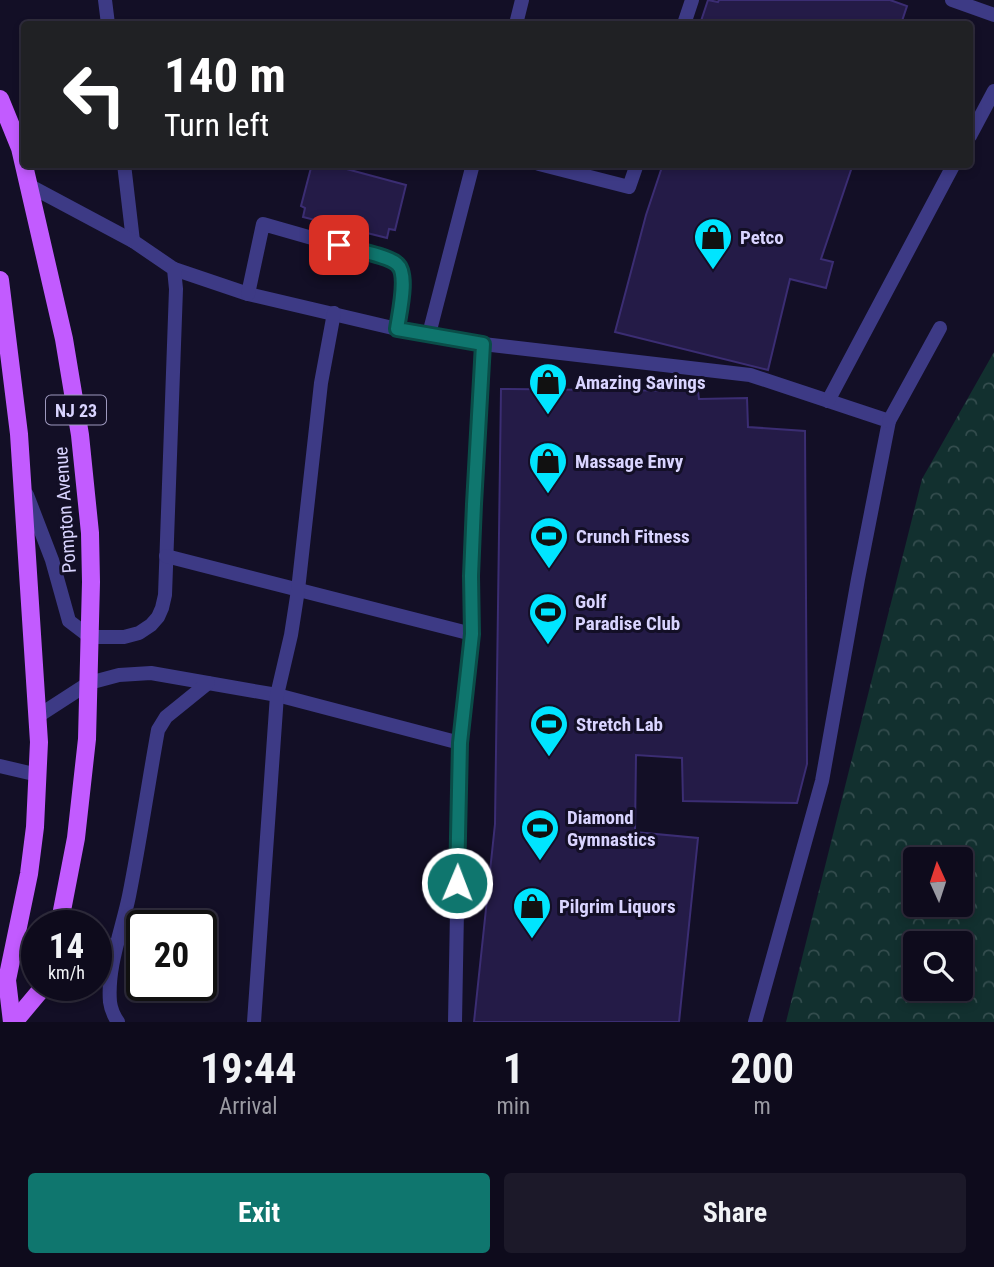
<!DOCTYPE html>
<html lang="en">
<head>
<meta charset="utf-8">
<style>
	body { margin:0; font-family:"Roboto Condensed",sans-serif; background:#1c1929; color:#f1f3f6; height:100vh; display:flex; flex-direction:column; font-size:26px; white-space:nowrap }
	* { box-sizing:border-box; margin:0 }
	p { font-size:23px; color:#9b9ba3 }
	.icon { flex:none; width:38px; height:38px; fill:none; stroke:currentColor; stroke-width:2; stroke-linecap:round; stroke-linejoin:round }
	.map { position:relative; height:1022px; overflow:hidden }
	.drawer { display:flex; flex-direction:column; background:#0e0b1c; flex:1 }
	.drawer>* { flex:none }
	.guide { position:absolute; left:21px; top:21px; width:952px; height:147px; border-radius:7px; box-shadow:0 4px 10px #0003,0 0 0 2px #2e2b3b; background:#202124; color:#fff; overflow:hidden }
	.needle { width:46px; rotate:357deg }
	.buttons { position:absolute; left:903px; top:847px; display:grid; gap:14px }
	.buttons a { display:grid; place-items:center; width:70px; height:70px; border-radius:7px; background:#0e0b1c; box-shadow:0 4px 10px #0003,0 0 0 2px #2e2b3b; font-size:35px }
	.speed { position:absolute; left:21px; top:910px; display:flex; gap:14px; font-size:35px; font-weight:700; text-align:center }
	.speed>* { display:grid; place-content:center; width:91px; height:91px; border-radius:50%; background:#0e0b1c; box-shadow:0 4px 10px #0003,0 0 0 2px #2e2b3b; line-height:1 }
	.speed small { font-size:18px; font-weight:400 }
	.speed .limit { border:4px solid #111; border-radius:10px; background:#fff; color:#111 }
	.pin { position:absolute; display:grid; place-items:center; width:60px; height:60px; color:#fff; margin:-30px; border-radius:14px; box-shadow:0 4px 10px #0006 }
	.me { position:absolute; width:77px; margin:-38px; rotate:1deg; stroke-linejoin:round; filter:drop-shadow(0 0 5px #0008) }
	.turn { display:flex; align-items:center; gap:24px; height:147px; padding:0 28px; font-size:32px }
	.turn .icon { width:91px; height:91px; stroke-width:2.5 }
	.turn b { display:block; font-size:49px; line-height:60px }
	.eta { display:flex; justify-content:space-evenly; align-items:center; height:119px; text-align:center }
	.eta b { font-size:42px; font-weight:700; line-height:49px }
	.action { display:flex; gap:14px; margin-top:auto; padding:14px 28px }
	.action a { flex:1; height:80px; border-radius:7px; background:#0f766e; color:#fff; font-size:28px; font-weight:700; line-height:80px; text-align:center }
	.action a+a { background:#1c1929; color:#f1f3f6 }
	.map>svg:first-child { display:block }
</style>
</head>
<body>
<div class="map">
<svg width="994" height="1022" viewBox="0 0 994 1022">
	<defs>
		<pattern id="forest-crowns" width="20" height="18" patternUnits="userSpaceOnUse" patternTransform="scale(1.75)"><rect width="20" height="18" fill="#12302f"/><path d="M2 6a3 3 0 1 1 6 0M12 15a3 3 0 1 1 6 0" fill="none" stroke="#344d4e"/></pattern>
	</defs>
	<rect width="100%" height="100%" fill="#130f26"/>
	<path fill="url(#forest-crowns)" fill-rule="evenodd" d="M994,352V1022H786L922,479ZM915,859H961V905H915ZM915,943H961V989H915Z"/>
	<g fill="#241b47" stroke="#3b2d73" stroke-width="2">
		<path d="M708,0L718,2L719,0H890L907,6L901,24H700Z"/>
		<path d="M312,164H328L406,185L395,230L389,229L387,238L303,217L305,208L301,206Z"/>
		<path d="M663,164H853L821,259L833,262L826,288L790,279L768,370L615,332L646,215Z"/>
		<path d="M501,389L698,391L699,399L747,398L748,427L805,431L807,764L797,803L683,801L682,758L636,755L635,832L698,838L679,1022H474L495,824Z"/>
	</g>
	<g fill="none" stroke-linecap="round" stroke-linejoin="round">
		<g stroke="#3d3a85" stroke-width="14">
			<path d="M105,0L108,24"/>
			<path d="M952,0L994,15"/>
			<path d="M516,24L522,0"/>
			<path d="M684,24L692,0"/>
			<path d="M970,136L994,91"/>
			<path d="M124,164L133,241"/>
			<path d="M539,164L629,187L637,164"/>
			<path d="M174,269L248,294L397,329L483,344L750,375L889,421L858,579L822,781L755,1022"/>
			<path d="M248,294L263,224L389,260C395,262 400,265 402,271C406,282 399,316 397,329"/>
			<path d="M429,334L473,164"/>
			<path d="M828,401L954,164"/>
			<path d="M889,421L940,328"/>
			<path d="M27,495L52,560L69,621L90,637H124L139,633L151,625L158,617L162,608L165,595L176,289L174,269L133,241L30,186"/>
			<path d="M166,556L472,634"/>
			<path d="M38,716L89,683L119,675L151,673L277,695L460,743"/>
			<path d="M0,766L38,775"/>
			<path d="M96,945H116"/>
			<path d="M118,1022C114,1016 111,1010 110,1002C107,967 122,930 129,896C140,841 148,785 158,730L166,717L208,683"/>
			<path d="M254,1022L277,695L291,635L298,590L321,383L334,313"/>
			<path d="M455,1022L460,743L472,634L471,576L474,504L483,344"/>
		</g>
		<g stroke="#c25bff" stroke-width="18">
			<path d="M0,99L20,148L64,339L80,435L90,533L91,582L87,739L76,838L59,926"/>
			<path d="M0,280L19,434L39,742L35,827L29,874L7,980L12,1022"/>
			<path d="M14,1022L45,985"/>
		</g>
	</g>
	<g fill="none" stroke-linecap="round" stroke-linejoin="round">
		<defs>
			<path id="route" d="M339,245C352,249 389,256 397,264C409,274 399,314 397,329L483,344L474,504L471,576L472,634L460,743L457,883"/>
		</defs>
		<use href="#route" stroke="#0a4d48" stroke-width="18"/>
		<use href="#route" stroke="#0f766e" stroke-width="12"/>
	</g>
	<defs>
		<symbol id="shop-pin" viewBox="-11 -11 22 30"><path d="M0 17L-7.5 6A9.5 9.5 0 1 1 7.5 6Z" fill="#00e5ff" stroke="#130f26"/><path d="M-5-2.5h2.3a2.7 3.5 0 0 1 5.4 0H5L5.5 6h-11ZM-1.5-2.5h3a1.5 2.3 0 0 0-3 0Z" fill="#111"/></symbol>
		<symbol id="stadium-pin" viewBox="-11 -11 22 30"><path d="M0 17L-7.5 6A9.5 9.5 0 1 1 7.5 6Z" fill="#00e5ff" stroke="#130f26"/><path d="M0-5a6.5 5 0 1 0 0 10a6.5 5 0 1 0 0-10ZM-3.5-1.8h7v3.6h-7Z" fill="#111"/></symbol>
	</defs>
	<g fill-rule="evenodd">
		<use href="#shop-pin" x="691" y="215" width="44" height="60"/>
		<use href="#shop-pin" x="526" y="360" width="44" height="60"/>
		<use href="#shop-pin" x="526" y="439" width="44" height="60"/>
		<use href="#stadium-pin" x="527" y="514" width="44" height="60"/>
		<use href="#stadium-pin" x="526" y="590" width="44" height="60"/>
		<use href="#stadium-pin" x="527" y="702" width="44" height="60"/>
		<use href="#stadium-pin" x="518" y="806" width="44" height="60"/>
		<use href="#shop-pin" x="510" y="884" width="44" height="60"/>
	</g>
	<g text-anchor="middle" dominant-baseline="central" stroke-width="6" stroke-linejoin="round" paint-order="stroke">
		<rect fill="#130f26" stroke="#9e99be" stroke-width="2" x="46" y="395.5" width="60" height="29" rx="5"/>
		<g font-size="18" font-weight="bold" fill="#d9d4ff">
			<text x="76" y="410">NJ 23</text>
		</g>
		<g font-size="19" font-weight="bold" fill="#d9d4ff" stroke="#130f26" text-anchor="start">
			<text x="740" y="237">Petco</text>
			<text x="575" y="382">Amazing Savings</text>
			<text x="575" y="461">Massage Envy</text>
			<text x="576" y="536">Crunch Fitness</text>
			<text x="575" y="601">Golf<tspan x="575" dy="22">Paradise Club</tspan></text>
			<text x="576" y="724">Stretch Lab</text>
			<text x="567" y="817">Diamond<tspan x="567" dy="22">Gymnastics</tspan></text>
			<text x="559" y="906">Pilgrim Liquors</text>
		</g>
		<g font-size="19" fill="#d9d4ff" stroke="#130f26">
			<text transform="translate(65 510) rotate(-94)">Pompton Avenue</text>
		</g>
	</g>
</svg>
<div class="buttons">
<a><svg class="needle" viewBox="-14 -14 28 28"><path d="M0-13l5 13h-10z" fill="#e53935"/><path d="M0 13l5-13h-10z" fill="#9b9ba3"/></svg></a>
<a><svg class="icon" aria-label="search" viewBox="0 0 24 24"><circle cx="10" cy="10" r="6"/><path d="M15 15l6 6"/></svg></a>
</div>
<div class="speed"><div>14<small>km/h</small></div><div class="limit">20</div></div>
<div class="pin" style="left:339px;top:245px;background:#d93025"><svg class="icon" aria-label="arrive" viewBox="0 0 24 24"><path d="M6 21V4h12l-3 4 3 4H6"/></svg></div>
<svg class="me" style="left:457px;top:883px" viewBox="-20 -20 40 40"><circle r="17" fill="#0f766e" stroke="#fff" stroke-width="3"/><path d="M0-11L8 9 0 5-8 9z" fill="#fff"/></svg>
<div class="guide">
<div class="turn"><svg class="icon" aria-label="left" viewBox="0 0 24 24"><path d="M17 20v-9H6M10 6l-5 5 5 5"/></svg><div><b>140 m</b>Turn left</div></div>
</div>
</div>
<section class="drawer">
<div class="eta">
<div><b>19:44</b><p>Arrival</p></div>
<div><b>1</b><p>min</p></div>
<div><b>200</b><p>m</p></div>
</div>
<div class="action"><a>Exit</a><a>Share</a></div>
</section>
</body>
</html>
